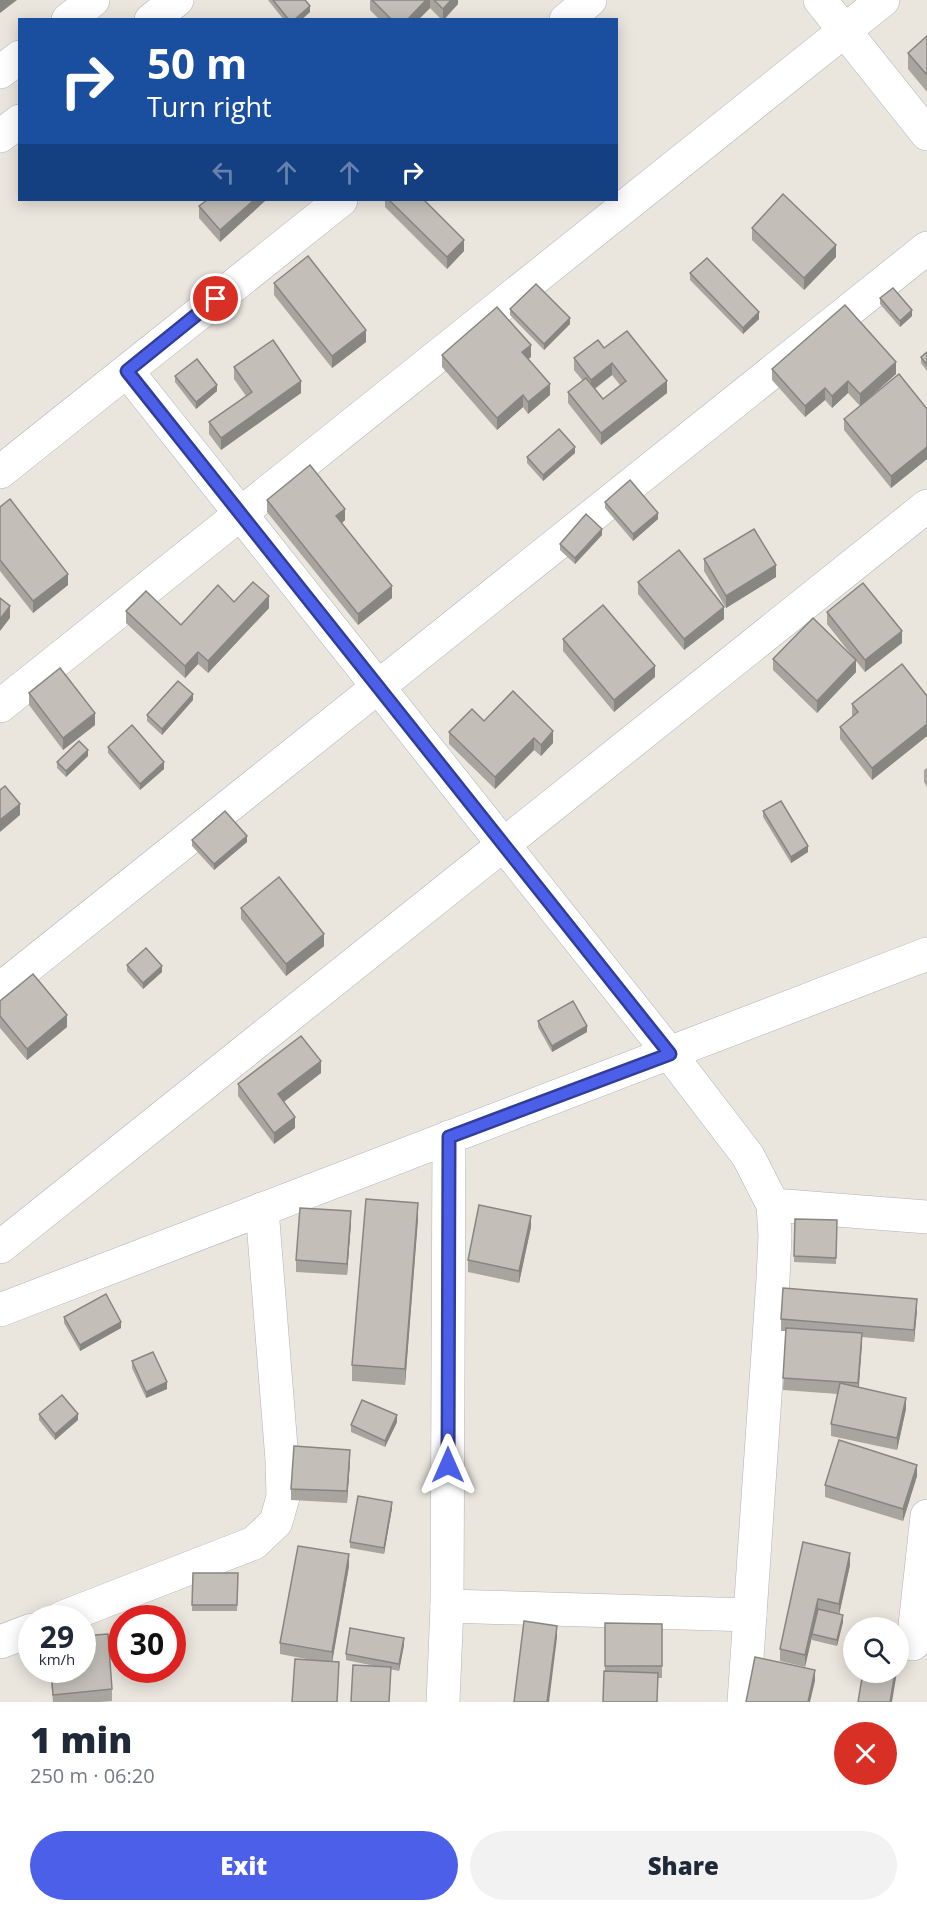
<!DOCTYPE html>
<html lang="en">
<head>
<meta charset="utf-8">
<style>
	body { margin:0; font-family:"Open Sans",sans-serif; background:#f2f2f3; color:#1f2937; height:100vh; display:flex; flex-direction:column; font-size:22px; white-space:nowrap }
	* { box-sizing:border-box; margin:0 }
	p { font-size:20px; color:#747a83 }
	.icon { flex:none; width:33px; height:33px; fill:none; stroke:currentColor; stroke-width:2; stroke-linecap:round; stroke-linejoin:round }
	.map { position:relative; height:1702px; overflow:hidden }
	.panel { display:flex; flex-direction:column; background:#fff; flex:1 }
	.panel>* { flex:none }
	.banner { position:absolute; left:18px; top:18px; width:600px; height:183px; border-radius:0px; box-shadow:0 3px 15px #0003; background:#1a4fa0; color:#fff; overflow:hidden }
	.tools { position:absolute; left:843px; top:1617px; display:grid; gap:12px }
	.tools a { display:grid; place-items:center; width:66px; height:66px; border-radius:50%; background:#fff; box-shadow:0 3px 15px #0003; font-size:30px }
	.speed { position:absolute; left:18px; top:1605px; display:flex; gap:12px; font-size:30px; font-weight:700; text-align:center }
	.speed>* { display:grid; place-content:center; width:78px; height:78px; border-radius:50%; background:#fff; box-shadow:0 3px 15px #0003; line-height:1 }
	.speed small { font-size:15px; font-weight:400 }
	.speed .limit { border:9px solid #d22; background:#fff; color:#111 }
	.pin { position:absolute; display:grid; place-items:center; width:51px; height:51px; color:#fff; margin:-26px; border:3px solid #fff; border-radius:50%; box-shadow:0 2px 6px #0007 }
	.me { position:absolute; width:66px; margin:-33px; rotate:0deg; stroke-linejoin:round; filter:drop-shadow(0 0 4px #0008) }
	.turn { display:flex; align-items:center; gap:21px; height:126px; padding:0 30px; font-size:27px }
	.turn .icon { width:78px; height:78px; stroke-width:2.5 }
	.turn b { display:block; font-size:42px; line-height:51px }
	.lanes { display:flex; align-items:center; height:57px; padding:0 30px; background:#0003; justify-content:center; gap:30px; direction:ltr }
	.lanes .off { opacity:.35 }
	.round { display:grid; place-items:center; flex:none; width:63px; height:63px; border-radius:32px; background:#f2f2f3 }
	.summary { display:flex; align-items:center; justify-content:space-between; height:102px; padding:0 30px }
	h1 { font-size:36px; font-weight:800; line-height:45px }
	.cta { display:flex; gap:12px; margin-top:auto; padding:12px 30px }
	.cta a { flex:1; height:69px; border-radius:36px; background:#4b5fe9; color:#fff; font-size:24px; font-weight:800; line-height:69px; text-align:center }
	.cta a+a { background:#f2f2f3; color:#1f2937 }
	.map>svg:first-child { display:block }
</style>
</head>
<body>
<div class="map">
<svg width="927" height="1702" viewBox="0 0 927 1702">
	<rect width="100%" height="100%" fill="#eae5dd"/>
	<g fill="none" stroke-linecap="round" stroke-linejoin="round">
		<defs>
			<g id="minor">
				<path d="M566,20L590,0"/>
				<path d="M127,371L670,1054L748,1156L773,1205L775,1236L773,1279L744,1702"/>
				<path d="M0,472L341,200"/>
				<path d="M0,706L883,0"/>
				<path d="M0,989L927,248"/>
				<path d="M773,1205L927,1217"/>
				<path d="M0,1247L927,506"/>
				<path d="M0,1310L927,954"/>
				<path d="M447,1606L750,1615"/>
				<path d="M61,1618L254,1543L276,1522L283,1497L282,1460L262,1209"/>
				<path d="M0,1642L32,1630"/>
				<path d="M913,1644L927,1516"/>
				<path d="M443,1702L447,1606L449,1137"/>
			</g>
			<g id="secondary">
				<path d="M820,0L927,134"/>
				<path d="M68,20L93,0"/>
				<path d="M151,20L177,0"/>
				<path d="M0,72L20,57"/>
				<path d="M0,136L20,121"/>
			</g>
		</defs>
		<use href="#minor" stroke="#b0b2bc" stroke-width="34"/>
		<use href="#secondary" stroke="#b0b2bc" stroke-width="34"/>
		<use href="#minor" stroke="#fff" stroke-width="33"/>
		<use href="#secondary" stroke="#fff" stroke-width="33"/>
	</g>
	<g fill="#a8a49e" fill-rule="evenodd">
		<path d="M268,0H305L310,12L301,20H284Z"/>
		<path d="M370,0H458V4L444,20H442L430,8L418,20H380L370,10Z"/>
		<path d="M927,36V92L908,69V53Z"/>
		<path d="M207,200H266L220,242L199,218V206Z"/>
		<path d="M385,200H424L464,251L447,269L385,207Z"/>
		<path d="M752,228L836,257L804,290L752,240Z"/>
		<path d="M690,273L759,319L743,334L690,280Z"/>
		<path d="M274,283L366,342L332,368L274,295Z"/>
		<path d="M880,298L912,316L900,327L880,304Z"/>
		<path d="M510,309L570,324L544,350L510,315Z"/>
		<path d="M604,348L667,393L601,445L568,403V392L583,381L574,370V358ZM612,375L620,385L603,399L595,389Z"/>
		<path d="M927,352V371L921,363V357Z"/>
		<path d="M442,355L531,357L528,359L550,395L528,414L523,407L497,430L442,367Z"/>
		<path d="M234,367L301,393L221,450L209,434V422L246,396L234,379Z"/>
		<path d="M772,369L896,374L860,406L848,393L832,408L825,400L805,417L772,380Z"/>
		<path d="M175,376L217,391L196,409L175,382Z"/>
		<path d="M927,409V459L891,488L844,430V419Z"/>
		<path d="M575,453L543,481L527,463V457Z"/>
		<path d="M267,500L345,520L342,523L392,598L358,625L267,512Z"/>
		<path d="M605,502L658,519L633,541L605,508Z"/>
		<path d="M0,507L68,585L33,613L0,571Z"/>
		<path d="M602,535L575,564L560,550V544Z"/>
		<path d="M704,559L776,577L726,608L704,571Z"/>
		<path d="M638,582L724,619L684,650L638,594Z"/>
		<path d="M234,602L269,608L208,673L198,664L185,678L126,623V611L181,625Z"/>
		<path d="M827,612L902,643L865,672L856,661V672L817,713L773,670V659L853,657L827,624Z"/>
		<path d="M563,639L655,677L614,712L563,651Z"/>
		<path d="M29,693L95,725L63,750L29,705Z"/>
		<path d="M927,696V736L872,780L840,739V727L852,717V704Z"/>
		<path d="M193,700L162,735L147,721V715Z"/>
		<path d="M484,721L553,743L541,756L534,750L495,789L449,744V732Z"/>
		<path d="M108,747L164,769L140,790L108,753Z"/>
		<path d="M88,756L66,777L57,768V762Z"/>
		<path d="M927,768V787L924,782V770Z"/>
		<path d="M763,811L808,852L791,863L763,817Z"/>
		<path d="M192,840L247,842L214,870L192,846Z"/>
		<path d="M241,908L324,946L286,976L241,919Z"/>
		<path d="M127,965L162,972L143,989L127,971Z"/>
		<path d="M0,1001L67,1027L27,1060L0,1028Z"/>
		<path d="M538,1021L587,1032L552,1052L538,1027Z"/>
		<path d="M321,1073L284,1102L295,1128L274,1144L238,1096V1084Z"/>
		<path d="M418,1219L405,1385L352,1381V1365Z"/>
		<path d="M795,1219L837,1220L836,1264L794,1262Z"/>
		<path d="M351,1223L347,1275L296,1272V1260Z"/>
		<path d="M531,1227L519,1283L468,1272V1260Z"/>
		<path d="M917,1310L914,1342L862,1337L859,1387L906,1409L897,1450L831,1436V1424L838,1394L783,1390L786,1331H781V1319Z"/>
		<path d="M64,1317L121,1328L80,1351L64,1323Z"/>
		<path d="M132,1361L167,1389L146,1398L132,1368Z"/>
		<path d="M39,1414L78,1420L55,1440L39,1420Z"/>
		<path d="M397,1422L385,1447L351,1432V1425Z"/>
		<path d="M350,1461L347,1503L291,1500V1489Z"/>
		<path d="M917,1476L903,1521L825,1497V1485Z"/>
		<path d="M392,1508L384,1554L350,1548V1542Z"/>
		<path d="M803,1542L850,1565L839,1615L843,1622L837,1646L812,1640V1636L805,1667L780,1661V1649Z"/>
		<path d="M349,1566L332,1662L339,1674L317,1661L280,1654V1643Z"/>
		<path d="M193,1573H238L237,1611H192Z"/>
		<path d="M605,1623L662,1624V1678H658L657,1702H603L605,1671Z"/>
		<path d="M404,1645L399,1671L346,1660V1654Z"/>
		<path d="M50,1670H82L112,1689V1701L100,1702H53Z"/>
	</g>
	<g fill="#888681">
		<path d="M0,0H17L0,13Z"/>
		<path d="M426,0H430V8L418,20H407Z"/>
		<path d="M451,0H458V4L443,20V9Z"/>
		<path d="M310,6V12L301,20H294Z"/>
		<path d="M254,200H266L220,242V230Z"/>
		<path d="M464,240V251L447,269V257Z"/>
		<path d="M836,245V257L804,290V278Z"/>
		<path d="M912,310V316L900,327V321Z"/>
		<path d="M759,312V319L743,334V328Z"/>
		<path d="M570,318V324L544,350V344Z"/>
		<path d="M366,330V342L332,368V356Z"/>
		<path d="M531,345V357L522,364V352Z"/>
		<path d="M896,362V374L860,406V394Z"/>
		<path d="M612,363V375L591,391V380Z"/>
		<path d="M301,381V393L221,450V438Z"/>
		<path d="M667,381V393L601,445V433Z"/>
		<path d="M848,381V393L832,408V396Z"/>
		<path d="M550,384V395L528,414V402Z"/>
		<path d="M217,385V391L196,409V402Z"/>
		<path d="M825,388V400L805,417V406Z"/>
		<path d="M523,395V407L497,430V418Z"/>
		<path d="M575,447V453L543,481V475Z"/>
		<path d="M927,447V459L891,488V476Z"/>
		<path d="M345,509V520L336,528V516Z"/>
		<path d="M658,513V519L633,541V534Z"/>
		<path d="M602,529V535L575,564V558Z"/>
		<path d="M776,565V577L726,608V596Z"/>
		<path d="M68,574V585L33,613V601Z"/>
		<path d="M392,586V598L358,625V614Z"/>
		<path d="M269,596V608L208,673V661Z"/>
		<path d="M10,606V618L0,631V619Z"/>
		<path d="M724,607V619L684,650V639Z"/>
		<path d="M902,631V643L865,672V660Z"/>
		<path d="M198,652V664L185,678V666Z"/>
		<path d="M856,660V672L817,713V701Z"/>
		<path d="M655,666V677L614,712V700Z"/>
		<path d="M193,694V700L162,735V729Z"/>
		<path d="M95,713V725L63,750V738Z"/>
		<path d="M927,724V736L872,780V768Z"/>
		<path d="M553,731V743L541,756V745Z"/>
		<path d="M534,738V750L495,789V777Z"/>
		<path d="M88,750V756L66,777V771Z"/>
		<path d="M164,762V769L140,790V784Z"/>
		<path d="M20,804V815L0,832V820Z"/>
		<path d="M247,836V842L214,870V864Z"/>
		<path d="M808,846V852L791,863V857Z"/>
		<path d="M324,934V946L286,976V964Z"/>
		<path d="M162,966V972L143,989V983Z"/>
		<path d="M67,1015V1027L27,1060V1049Z"/>
		<path d="M587,1026V1032L552,1052V1046Z"/>
		<path d="M321,1061V1073L278,1106V1094Z"/>
		<path d="M295,1117V1128L274,1144V1133Z"/>
		<path d="M418,1203V1219L405,1385V1369Z"/>
		<path d="M351,1211V1223L347,1275V1264Z"/>
		<path d="M531,1216V1227L519,1283V1271Z"/>
		<path d="M917,1299V1310L914,1342V1330Z"/>
		<path d="M121,1322V1328L80,1351V1345Z"/>
		<path d="M862,1333V1345L858,1395V1383Z"/>
		<path d="M167,1382V1389L146,1398V1392Z"/>
		<path d="M906,1398V1409L897,1450V1438Z"/>
		<path d="M78,1414V1420L55,1440V1434Z"/>
		<path d="M397,1415V1422L385,1447V1441Z"/>
		<path d="M350,1450V1461L347,1503V1491Z"/>
		<path d="M917,1465V1476L903,1521V1509Z"/>
		<path d="M392,1502V1508L384,1554V1548Z"/>
		<path d="M850,1553V1565L839,1615V1604Z"/>
		<path d="M349,1554V1566L332,1663V1652Z"/>
		<path d="M818,1599V1611L805,1667V1655Z"/>
		<path d="M843,1615V1622L837,1646V1640Z"/>
		<path d="M557,1626V1638L549,1702H547Z"/>
		<path d="M404,1638V1645L399,1671V1664Z"/>
		<path d="M815,1670V1681L810,1702H808Z"/>
		<path d="M895,1672H897L892,1702H890Z"/>
	</g>
	<g fill="#c3bfb8" stroke="#888681" stroke-width="1.5">
		<path d="M273,0H305L310,6L294,20H289Z"/>
		<path d="M372,0H426L407,20H392Z"/>
		<path d="M434,0H451L443,9Z"/>
		<path d="M927,36V75L908,53Z"/>
		<path d="M783,194L836,245L804,278L752,228Z"/>
		<path d="M207,200H254L220,230L199,206Z"/>
		<path d="M389,200H424L464,240L447,257Z"/>
		<path d="M308,256L366,330L332,356L274,283Z"/>
		<path d="M707,258L759,312L743,328L690,273Z"/>
		<path d="M536,284L570,318L544,344L510,309Z"/>
		<path d="M893,288L912,310L900,321L880,298Z"/>
		<path d="M845,305L896,362L860,394L848,381L832,396L825,388L805,406L772,369Z"/>
		<path d="M497,307L531,345L522,352L550,384L528,402L523,395L497,418L442,355Z"/>
		<path d="M627,331L667,381L601,433L568,392L586,378L603,399L626,381L612,363L591,380L574,358L598,340L604,348Z"/>
		<path d="M273,340L301,381L221,438L209,422L252,392L234,367Z"/>
		<path d="M927,352V365L921,357Z"/>
		<path d="M197,359L217,385L196,402L175,376Z"/>
		<path d="M899,374L927,409V447L891,476L844,419Z"/>
		<path d="M559,429L575,447L543,475L527,457Z"/>
		<path d="M310,465L345,509L336,516L392,586L358,614L267,500Z"/>
		<path d="M630,480L658,513L633,534L605,502Z"/>
		<path d="M10,499L68,574L33,601L0,560V507Z"/>
		<path d="M586,514L602,529L575,558L560,544Z"/>
		<path d="M754,529L776,565L726,596L704,559Z"/>
		<path d="M679,550L724,607L684,639L638,582Z"/>
		<path d="M253,582L269,596L208,661L198,652L185,666L126,611L146,591L181,625L218,585L234,602Z"/>
		<path d="M863,583L902,631L865,660L827,612Z"/>
		<path d="M0,598L10,606L0,619Z"/>
		<path d="M603,605L655,666L614,700L563,639Z"/>
		<path d="M813,618L856,660L817,701L773,659Z"/>
		<path d="M902,664L927,696V724L872,768L840,727L858,712L852,704Z"/>
		<path d="M60,668L95,713L63,738L29,693Z"/>
		<path d="M178,681L193,694L162,729L147,715Z"/>
		<path d="M513,691L553,731L541,745L534,738L495,777L449,732L472,709L484,721Z"/>
		<path d="M132,725L164,762L140,784L108,747Z"/>
		<path d="M79,741L88,750L66,771L57,762Z"/>
		<path d="M5,786L20,804L0,820V790Z"/>
		<path d="M781,801L808,846L791,857L763,811Z"/>
		<path d="M225,811L247,836L214,864L192,840Z"/>
		<path d="M279,877L324,934L286,964L241,908Z"/>
		<path d="M146,948L162,966L143,983L127,965Z"/>
		<path d="M33,974L67,1015L27,1049L0,1016V1001Z"/>
		<path d="M573,1001L587,1026L552,1046L538,1021Z"/>
		<path d="M301,1036L321,1061L278,1094L295,1117L274,1133L238,1084Z"/>
		<path d="M366,1199L418,1203L405,1369L352,1365Z"/>
		<path d="M479,1205L531,1216L519,1271L468,1260Z"/>
		<path d="M300,1208L351,1211L347,1264L296,1260Z"/>
		<path d="M795,1219L837,1220L836,1258L794,1256Z"/>
		<path d="M783,1288L917,1299L914,1330L781,1319Z"/>
		<path d="M106,1294L121,1322L80,1345L64,1317Z"/>
		<path d="M786,1328L862,1333L858,1383L783,1378Z"/>
		<path d="M153,1352L167,1382L146,1392L132,1361Z"/>
		<path d="M840,1383L906,1398L897,1438L831,1424Z"/>
		<path d="M62,1395L78,1414L55,1434L39,1414Z"/>
		<path d="M362,1400L397,1415L385,1441L351,1425Z"/>
		<path d="M839,1440L917,1465L903,1509L825,1485Z"/>
		<path d="M294,1446L350,1450L347,1491L291,1489Z"/>
		<path d="M358,1496L392,1502L384,1548L350,1542Z"/>
		<path d="M803,1542L850,1553L839,1604L818,1599L805,1655L780,1649Z"/>
		<path d="M298,1546L349,1554L332,1652L280,1643Z"/>
		<path d="M193,1573H238L237,1605H192Z"/>
		<path d="M818,1609L843,1615L837,1640L812,1634Z"/>
		<path d="M524,1621L557,1626L547,1702H514Z"/>
		<path d="M605,1623L662,1624V1666H605Z"/>
		<path d="M350,1628L404,1638L399,1664L346,1654Z"/>
		<path d="M108,1634L112,1689L53,1695L51,1670H82V1636Z"/>
		<path d="M755,1657L815,1670L808,1702H746Z"/>
		<path d="M295,1659L339,1662L337,1702H292Z"/>
		<path d="M353,1665L391,1667L389,1702H351Z"/>
		<path d="M604,1671L658,1673L657,1702H603Z"/>
		<path d="M863,1672H895L890,1702H858Z"/>
	</g>
	<g fill="none" stroke-linecap="round" stroke-linejoin="round">
		<defs>
			<path id="route" d="M216,299L127,371L670,1054L449,1137L448,1465"/>
		</defs>
		<use href="#route" stroke="#313e97" stroke-width="15"/>
		<use href="#route" stroke="#4b5fe9" stroke-width="10"/>
	</g>
</svg>
<div class="tools">
<a><svg class="icon" aria-label="search" viewBox="0 0 24 24"><circle cx="10" cy="10" r="6"/><path d="M15 15l6 6"/></svg></a>
</div>
<div class="speed"><div>29<small>km/h</small></div><div class="limit">30</div></div>
<div class="pin" style="left:216px;top:299px;background:#d93025"><svg class="icon" aria-label="arrive" viewBox="0 0 24 24"><path d="M6 21V4h12l-3 4 3 4H6"/></svg></div>
<svg class="me" style="left:448px;top:1465px" viewBox="-20 -20 40 40"><path d="M0-17L14 15 0 8-14 15z" fill="#4b5fe9" stroke="#fff" stroke-width="4"/></svg>
<div class="banner">
<div class="turn"><svg class="icon" aria-label="right" viewBox="0 0 24 24"><path d="M7 20v-9h11M14 6l5 5-5 5"/></svg><div><b>50 m</b>Turn right</div></div>
<div class="lanes"><svg class="icon off" aria-label="left" viewBox="0 0 24 24"><path d="M17 20v-9H6M10 6l-5 5 5 5"/></svg><svg class="icon off" aria-label="ahead" viewBox="0 0 24 24"><path d="M12 20V5M6 11l6-6 6 6"/></svg><svg class="icon off" aria-label="ahead" viewBox="0 0 24 24"><path d="M12 20V5M6 11l6-6 6 6"/></svg><svg class="icon" aria-label="right" viewBox="0 0 24 24"><path d="M7 20v-9h11M14 6l5 5-5 5"/></svg></div>
</div>
</div>
<section class="panel">
<div class="summary"><div><h1>1 min</h1><p>250 m · 06:20</p></div><a class="round" style="background:#d93025;color:#fff"><svg class="icon" aria-label="close" viewBox="0 0 24 24"><path d="M6 6l12 12M18 6L6 18"/></svg></a></div>
<div class="cta"><a>Exit</a><a>Share</a></div>
</section>
</body>
</html>
